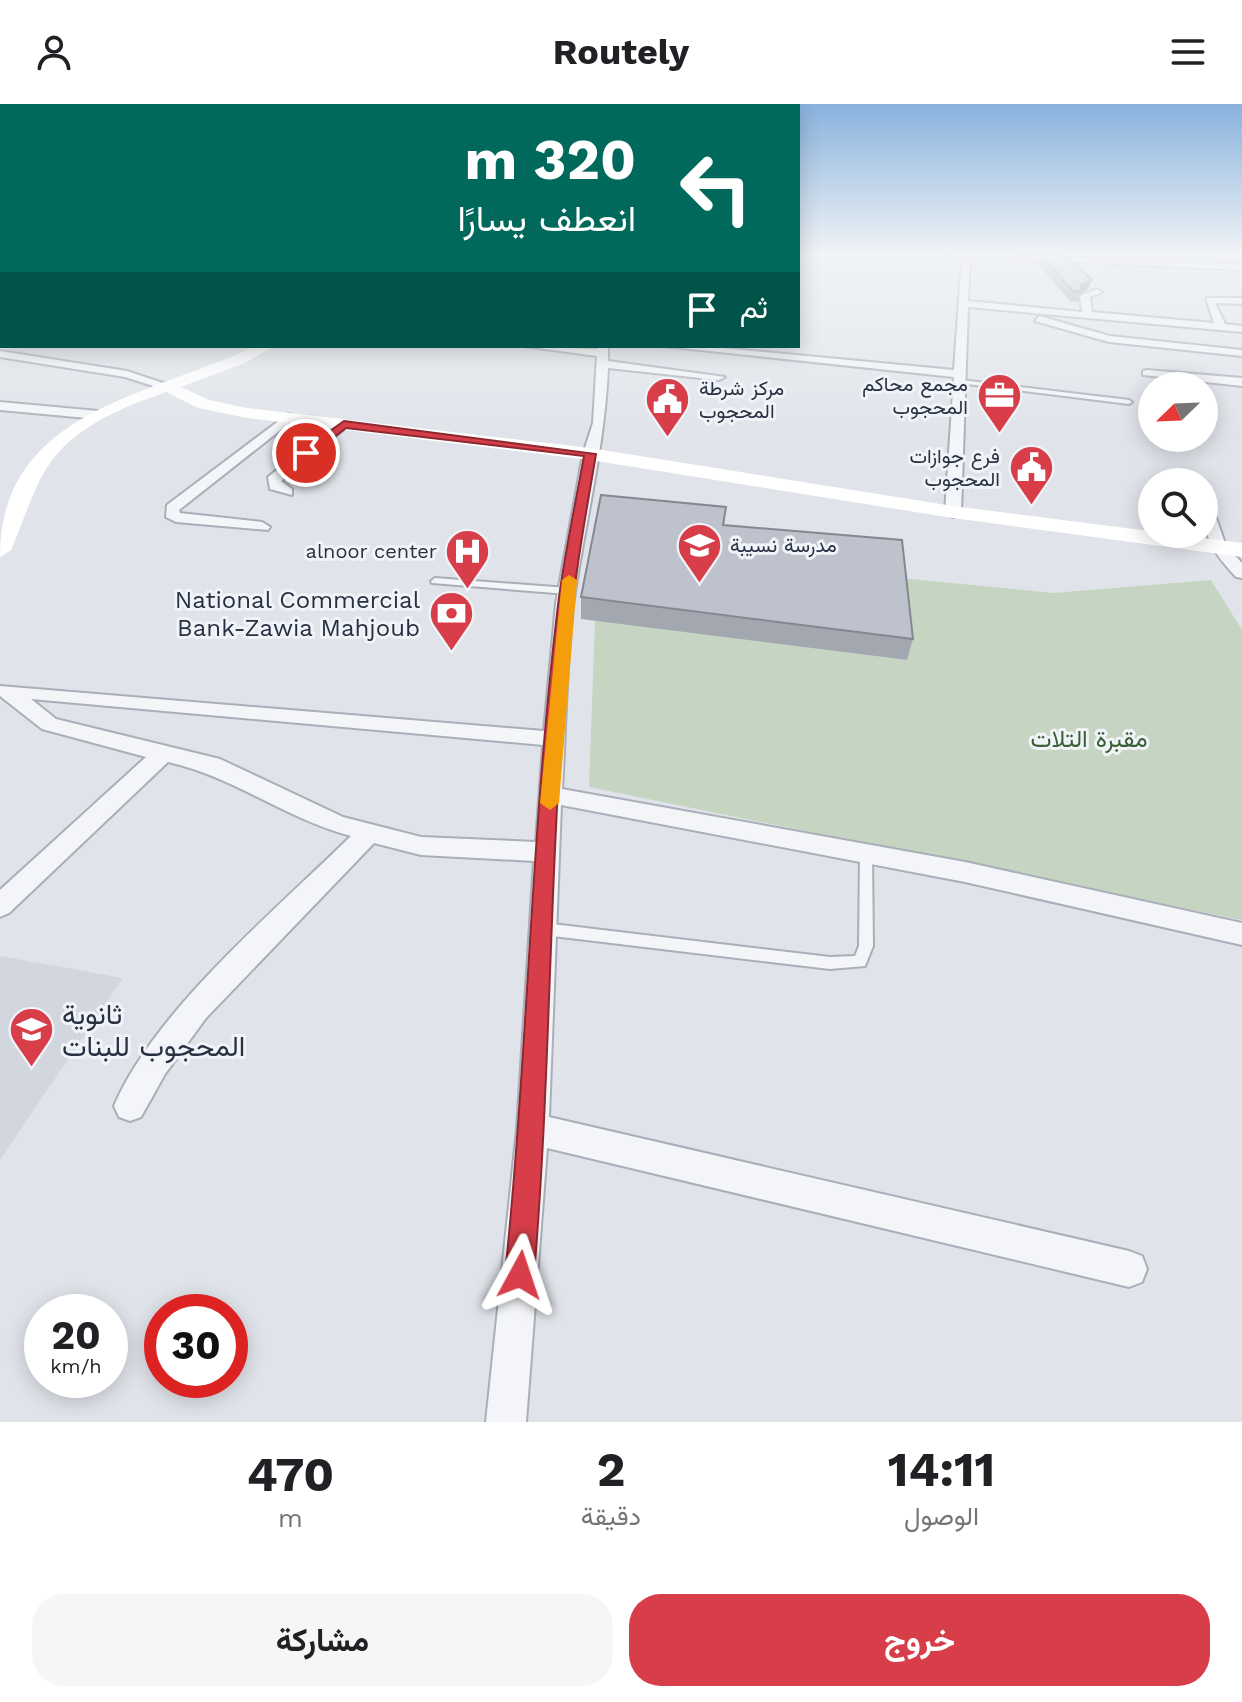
<!DOCTYPE html>
<html lang="ar">
<head>
<meta charset="utf-8">
<style>
	body { margin:0; font-family:"Work Sans",Vazirmatn,sans-serif; background:#f6f6f6; color:#202124; direction:rtl; height:100vh; display:flex; flex-direction:column; font-size:30px; white-space:nowrap }
	* { box-sizing:border-box; margin:0 }
	p { font-size:26px; color:#757577 }
	.icon { flex:none; width:44px; height:44px; fill:none; stroke:currentColor; stroke-width:2; stroke-linecap:round; stroke-linejoin:round }
	.map { position:relative; height:1318px; overflow:hidden; direction:ltr }
	.sheet { display:flex; flex-direction:column; background:#fff; flex:1 }
	.sheet>* { flex:none }
	.banner { position:absolute; left:0px; top:0px; width:800px; height:244px; box-shadow:0 4px 20px #0003; direction:rtl; background:#00695c; color:#fff; overflow:hidden }
	.needle { width:52px; rotate:247deg }
	.controls { position:absolute; left:1138px; top:268px; display:grid; gap:16px }
	.controls a { display:grid; place-items:center; width:80px; height:80px; border-radius:50%; background:#fff; box-shadow:0 4px 20px #0003; font-size:40px }
	.speed { position:absolute; left:24px; top:1190px; display:flex; gap:16px; font-size:40px; font-weight:700; text-align:center }
	.speed>* { display:grid; place-content:center; width:104px; height:104px; border-radius:50%; background:#fff; box-shadow:0 4px 20px #0003; line-height:1 }
	.speed small { font-size:20px; font-weight:400 }
	.speed .limit { border:12px solid #d22; background:#fff; color:#111 }
	.pin { position:absolute; display:grid; place-items:center; width:68px; height:68px; color:#fff; margin:-34px; border:4px solid #fff; border-radius:50%; box-shadow:0 2px 8px #0007 }
	.me { position:absolute; width:88px; margin:-44px; rotate:5deg; stroke-linejoin:round; filter:drop-shadow(0 0 6px #0008) }
	.turn { display:flex; align-items:center; gap:28px; height:168px; padding:0 32px; font-size:36px }
	.turn .icon { width:104px; height:104px; stroke-width:2.5 }
	.turn b { display:block; font-size:56px; line-height:68px }
	.then { display:flex; align-items:center; height:76px; padding:0 32px; background:#0003; gap:16px; font-size:30px }
	.eta { display:flex; justify-content:space-evenly; align-items:center; height:136px; text-align:center }
	.eta b { font-size:48px; font-weight:700; line-height:56px }
	.action { display:flex; gap:16px; margin-top:auto; padding:16px 32px }
	.action a { flex:1; height:92px; border-radius:32px; background:#d73e4a; color:#fff; font-size:32px; font-weight:700; line-height:92px; text-align:center }
	.action a+a { background:#f6f6f6; color:#202124 }
	header { display:flex; justify-content:space-between; align-items:center; height:104px; padding:0 32px; background:#fff; font-size:36px; font-weight:700 }
	.map>svg:first-child { display:block }
</style>
</head>
<body>
<header><svg class="icon" aria-label="menu" viewBox="0 0 24 24"><path d="M4 6h16M4 12h16M4 18h16"/></svg>Routely<svg class="icon" aria-label="person" viewBox="0 0 24 24"><circle cx="12" cy="8" r="4"/><path d="M4 21q1-7 8-7t8 7"/></svg></header>
<div class="map">
<svg width="1242" height="1318" viewBox="0 0 1242 1318">
	<rect width="100%" height="100%" fill="#e0e4ea"/>
	<path fill="#d2d6df" d="M0,852L123,874L0,1056Z"/>
	<path fill="#c5d5c1" d="M900,474L1053,489L1211,476L1242,526V816L589,683L595,516L906,556Z"/>
	<g fill="none" stroke-linecap="round" stroke-linejoin="round">
		<defs>
			<g id="lane">
				<path d="M961,276L1129,296L1132,298L1129,300L959,279V277Z"/>
				<path d="M435,474L568,484L572,487L568,490L432,479L431,477Z"/>
				<path d="M866,745L870,747L872,750L873,842L865,862L830,865L544,831L539,829L537,825L539,821L544,819L830,853L855,852L859,842L860,750L862,747Z"/>
			</g>
			<g id="street">
				<path d="M944,149L1242,160V166L970,153L968,197L1082,208L1080,192L1097,185L1102,188L1090,193L1092,208L1214,219L1206,194H1242V200L1215,199L1225,220L1242,222V228L968,203L961,408L953,413L945,408L954,273L662,242H701L954,266L962,152Z"/>
				<path d="M2,155V161L0,162V156Z"/>
				<rect x="0" y="184" width="2" height="6"/>
				<path d="M1039,212L1110,232L1242,246V252L1109,238L1035,217Z"/>
				<path d="M0,216H2L0,223Z"/>
				<path d="M523,242L597,245L598,242H608V257L725,273L719,276L608,264C605,341 585,418 574,495C566,558 566,622 562,685L965,758L1242,819V841L965,778L561,701L549,1013L1129,1147L1142,1152L1147,1165L1142,1178L1129,1183L547,1044L526,1318H486L517,1025L534,757L421,751L374,739L206,914L165,970L141,1013L130,1017L119,1013L114,1002C155,906 276,806 351,732C286,715 235,673 168,658L9,809L0,813V786L146,653L42,625L0,592V582L544,627L556,499L583,350L593,319L597,252ZM31,595L543,641L536,738L421,733L343,713L220,655L56,615Z"/>
				<path d="M0,247L127,267L175,283L169,287L125,273L0,253Z"/>
				<path d="M1147,266L1242,274V282L1143,271V267Z"/>
				<path d="M0,298L98,307L104,311L98,315L0,306Z"/>
				<path d="M288,310L292,311V317L179,406L180,409L262,418L270,423L268,426L176,418L166,413L167,401Z"/>
				<path d="M339,317L350,320L281,377L292,385V391L270,385L268,373Z"/>
				<path d="M1204,404L1214,408L1226,442L1242,459V474L1236,473C1215,450 1204,436 1204,404Z"/>
			</g>
		</defs>
		<use href="#lane" stroke="#a9aeb8" stroke-width="4"/>
		<use href="#street" stroke="#a9aeb8" stroke-width="4"/>
		<use href="#lane" fill="#f4f5f8" fill-rule="evenodd"/>
		<use href="#street" fill="#f4f5f8" fill-rule="evenodd"/>
		<path fill="#fff" fill-rule="evenodd" d="M255,242H274L245,259L181,283L209,296L247,304L590,344L953,402L1242,439V453L953,414L590,356L247,314L198,304L166,288C123,303 72,323 46,365C31,390 23,419 11,446L0,453C0,305 153,292 255,242Z"/>
	</g>
	<g fill="#a3a7b0">
		<path d="M1039,150L1088,185L1081,189L1078,198L1070,197L1037,159Z"/>
		<path d="M726,403L724,421L913,535L907,556L581,515V493Z"/>
	</g>
	<path fill="#848890" d="M1092,176L1088,185L1081,189V181Z"/>
	<g fill="#bdc2cd" stroke="#848890" stroke-width="2">
		<path d="M1039,150L1066,151L1092,176L1081,181V188L1073,187Z"/>
		<path d="M601,391L726,403L723,421L902,436L913,535L581,493Z"/>
	</g>
	<linearGradient id="sky" x2="0" y2="1"><stop stop-color="#88b2dd"/><stop offset="0.45" stop-color="#f1f3f6"/><stop offset="1" stop-color="#f1f3f6" stop-opacity="0"/></linearGradient>
	<rect width="1242" height="333" fill="url(#sky)"/>
	<path fill="#d73e4a" stroke="#8c2830" stroke-width="2" d="M344,317L596,350C588,399 578,449 573,499C548,722 553,948 534,1171L530,1182L520,1186L509,1182L505,1171C528,949 531,724 558,501C564,452 575,402 584,352L346,324L310,352H302V347Z"/>
	<path fill="#f59e0b" d="M569,471L577,476L559,699L550,706L540,699L562,476Z"/>
	<defs>
		<symbol id="office-pin" viewBox="-11 -11 22 30"><path d="M0 17L-7.5 6A9.5 9.5 0 1 1 7.5 6Z" fill="#d73e4a" stroke="#f0f3f7"/><path d="M-6-3h4V-5.5h4V-3h4V5H-6ZM-1-4.5V-3h2v-1.5ZM-6 0V1H6V0Z" fill="#fff"/></symbol>
		<symbol id="civic-pin" viewBox="-11 -11 22 30"><path d="M0 17L-7.5 6A9.5 9.5 0 1 1 7.5 6Z" fill="#d73e4a" stroke="#f0f3f7"/><path d="M-.6-6.5H3V-4.5H.6V-3L4-1V1h2V6H-6V1h2V-1L-.6-3ZM-1.2 2.5V6h2.4V2.5Z" fill="#fff"/></symbol>
		<symbol id="school-pin" viewBox="-11 -11 22 30"><path d="M0 17L-7.5 6A9.5 9.5 0 1 1 7.5 6Z" fill="#d73e4a" stroke="#f0f3f7"/><path d="M0-5L7-2L0 1L-7-2ZM-4 1L0 2.5L4 1V4Q0 6-4 4Z" fill="#fff"/></symbol>
		<symbol id="hospital-pin" viewBox="-11 -11 22 30"><path d="M0 17L-7.5 6A9.5 9.5 0 1 1 7.5 6Z" fill="#d73e4a" stroke="#f0f3f7"/><path d="M-5-5h3v3.5h4V-5h3V5h-3V1.5h-4V5h-3Z" fill="#fff"/></symbol>
		<symbol id="bank-pin" viewBox="-11 -11 22 30"><path d="M0 17L-7.5 6A9.5 9.5 0 1 1 7.5 6Z" fill="#d73e4a" stroke="#f0f3f7"/><path d="M-6-4H6V4H-6ZM0-2.3a2.3 2.3 0 1 0 0 4.6a2.3 2.3 0 1 0 0-4.6Z" fill="#fff"/></symbol>
	</defs>
	<g fill-rule="evenodd">
		<use href="#office-pin" x="974" y="266" width="51" height="69"/>
		<use href="#civic-pin" x="642" y="270" width="51" height="69"/>
		<use href="#civic-pin" x="1006" y="338" width="51" height="69"/>
		<use href="#school-pin" x="674" y="416" width="51" height="69"/>
		<use href="#hospital-pin" x="442" y="422" width="51" height="69"/>
		<use href="#bank-pin" x="426" y="484" width="51" height="69"/>
		<use href="#school-pin" x="6" y="900" width="51" height="69"/>
	</g>
	<g text-anchor="middle" dominant-baseline="central" stroke-width="6" stroke-linejoin="round" paint-order="stroke">
		<g font-size="20" fill="#283043" stroke="#f0f3f7" text-anchor="end">
			<text x="968" y="280">مجمع محاكم<tspan x="968" dy="23">المحجوب</tspan></text>
			<text x="699" y="284" text-anchor="start">مركز شرطة<tspan x="699" dy="23">المحجوب</tspan></text>
			<text x="1000" y="352">فرع جوازات<tspan x="1000" dy="23">المحجوب</tspan></text>
			<text x="730" y="441" text-anchor="start">مدرسة نسيبة</text>
			<text x="437" y="447">alnoor center</text>
		</g>
		<g font-size="24" fill="#283043" stroke="#f0f3f7" text-anchor="end">
			<text x="420" y="496">National Commercial<tspan x="420" dy="28">Bank-Zawia Mahjoub</tspan></text>
		</g>
		<g font-size="24" fill="#396034" stroke="#f0f3f7">
			<text x="1089" y="635">مقبرة التلات</text>
		</g>
		<g font-size="28" fill="#283043" stroke="#f0f3f7" text-anchor="start">
			<text x="62" y="910">ثانوية<tspan x="62" dy="32">المحجوب للبنات</tspan></text>
		</g>
	</g>
</svg>
<div class="controls">
<a><svg class="needle" viewBox="-14 -14 28 28"><path d="M0-13l5 13h-10z" fill="#e53935"/><path d="M0 13l5-13h-10z" fill="#757577"/></svg></a>
<a><svg class="icon" aria-label="search" viewBox="0 0 24 24"><circle cx="10" cy="10" r="6"/><path d="M15 15l6 6"/></svg></a>
</div>
<div class="speed"><div>20<small>km/h</small></div><div class="limit">30</div></div>
<div class="pin" style="left:306px;top:349px;background:#d93025"><svg class="icon" aria-label="arrive" viewBox="0 0 24 24"><path d="M6 21V4h12l-3 4 3 4H6"/></svg></div>
<svg class="me" style="left:520px;top:1171px" viewBox="-20 -20 40 40"><path d="M0-17L14 15 0 8-14 15z" fill="#d73e4a" stroke="#fff" stroke-width="4"/></svg>
<div class="banner">
<div class="turn"><svg class="icon" aria-label="left" viewBox="0 0 24 24"><path d="M17 20v-9H6M10 6l-5 5 5 5"/></svg><div><b>320 m</b>انعطف يسارًا</div></div>
<div class="then">ثم<svg class="icon" aria-label="arrive" viewBox="0 0 24 24"><path d="M6 21V4h12l-3 4 3 4H6"/></svg></div>
</div>
</div>
<section class="sheet">
<div class="eta">
<div><b>14:11</b><p>الوصول</p></div>
<div><b>2</b><p>دقيقة</p></div>
<div><b>470</b><p>m</p></div>
</div>
<div class="action"><a>خروج</a><a>مشاركة</a></div>
</section>
</body>
</html>
